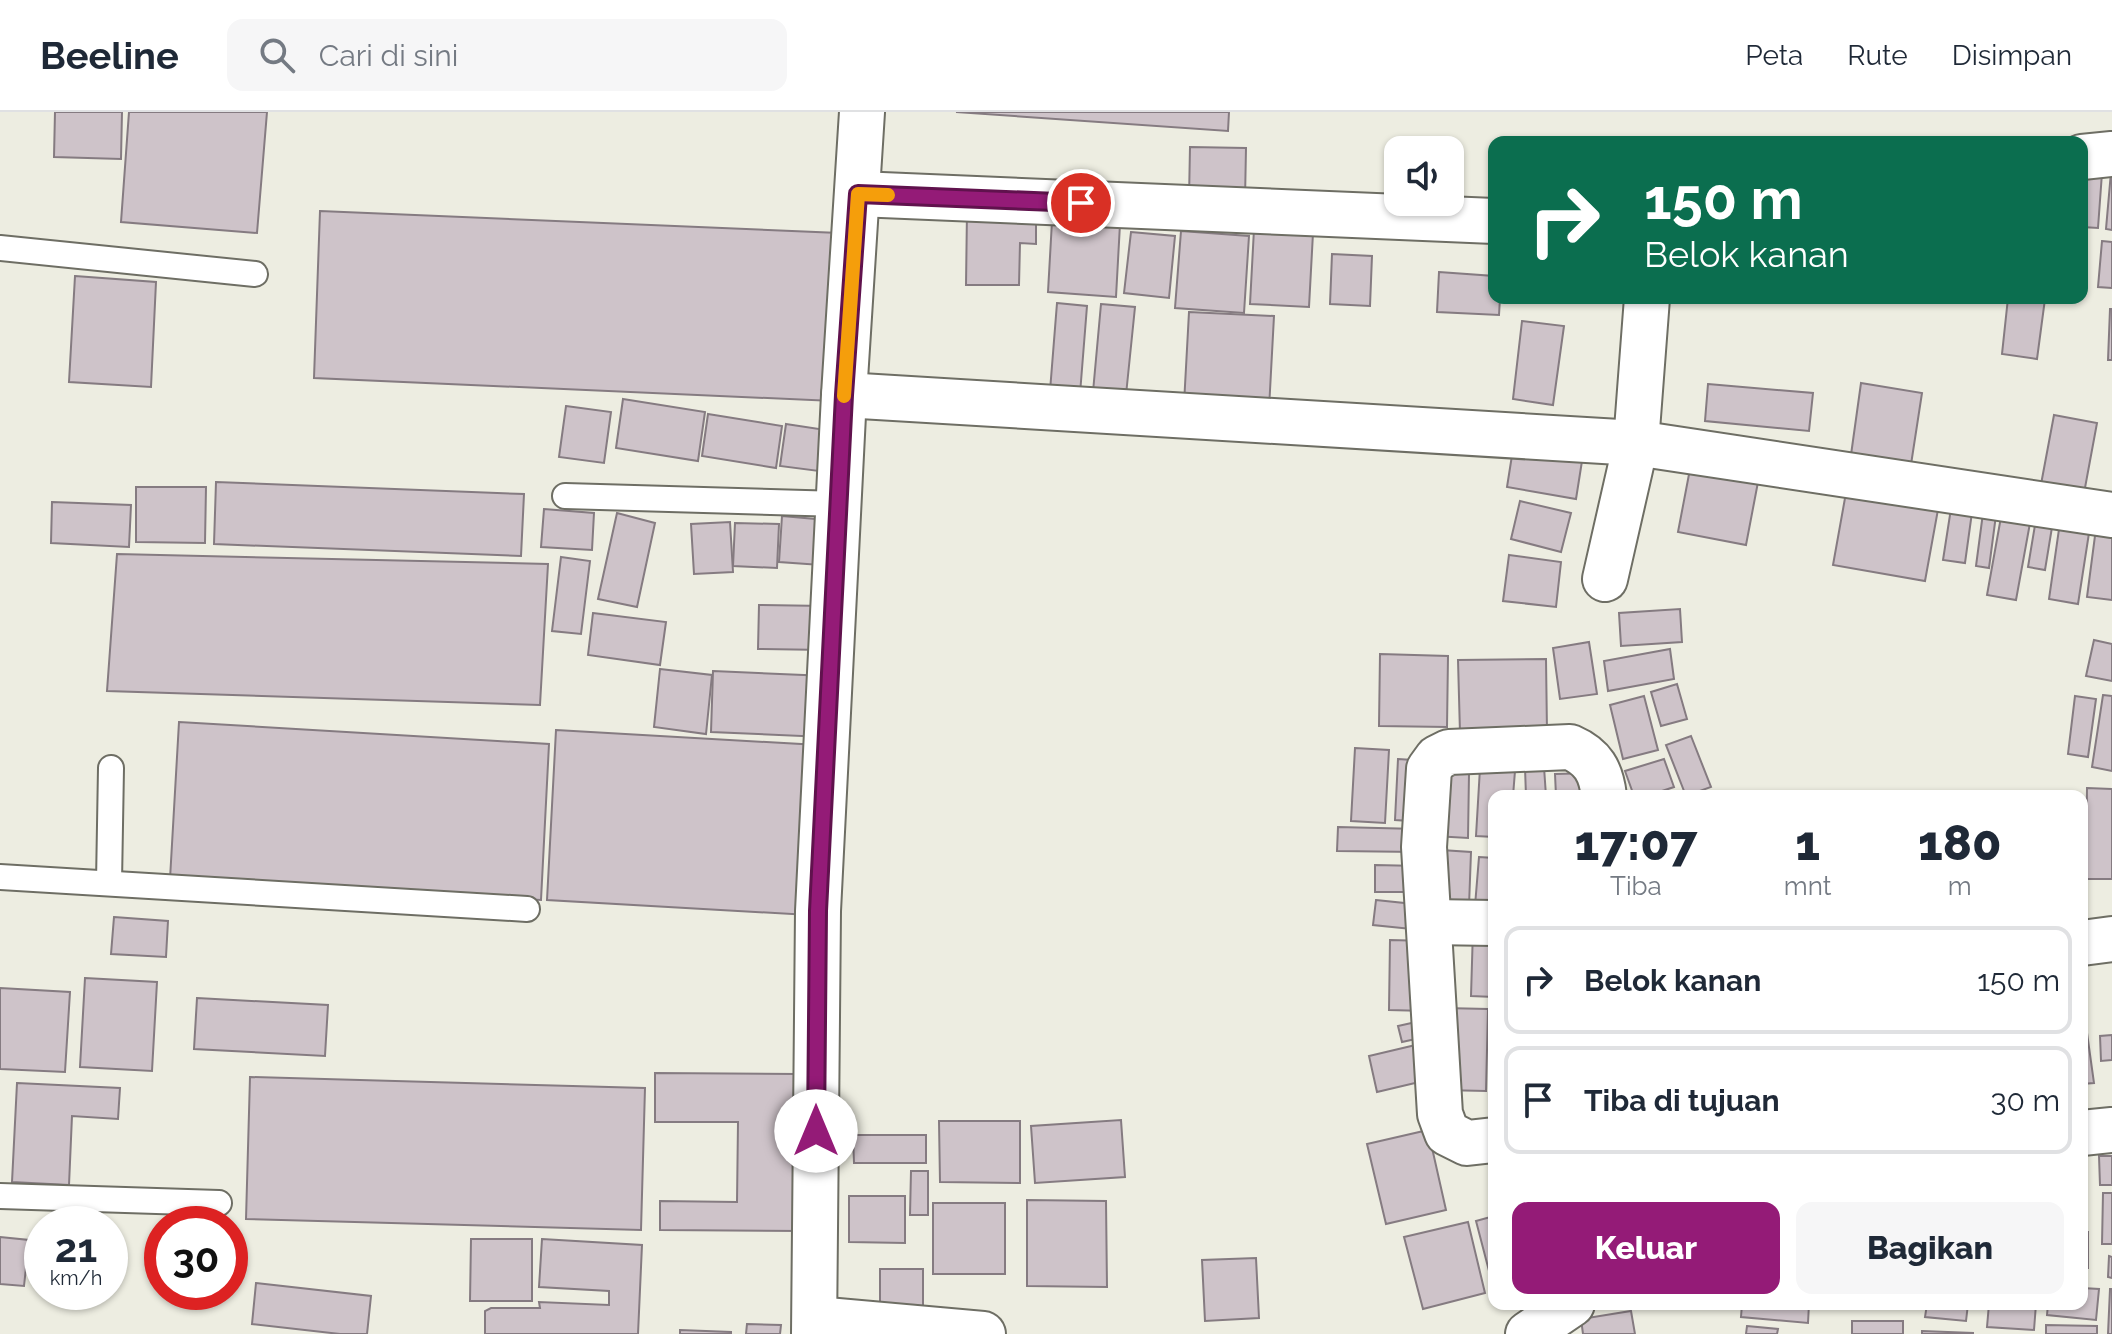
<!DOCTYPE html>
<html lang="id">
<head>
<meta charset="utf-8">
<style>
	body { margin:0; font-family:Raleway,sans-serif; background:#f6f6f7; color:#1f2937; height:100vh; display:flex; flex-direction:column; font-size:30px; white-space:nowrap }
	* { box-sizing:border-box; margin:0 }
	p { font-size:26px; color:#747a83 }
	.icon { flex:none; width:44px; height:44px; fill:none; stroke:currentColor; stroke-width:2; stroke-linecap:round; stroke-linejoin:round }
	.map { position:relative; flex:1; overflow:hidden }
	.side { position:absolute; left:1488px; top:678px; width:600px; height:520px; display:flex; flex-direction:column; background:#fff; border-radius:16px; box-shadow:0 2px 6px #0004 }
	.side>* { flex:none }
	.guide { position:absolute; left:1488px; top:24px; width:600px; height:168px; border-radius:16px; box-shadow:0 2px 6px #0004; background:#0b6e4f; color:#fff; overflow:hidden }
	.fabs { position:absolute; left:1384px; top:24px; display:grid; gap:16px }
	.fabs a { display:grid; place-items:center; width:80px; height:80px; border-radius:16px; background:#fff; box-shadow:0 2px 6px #0004; font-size:40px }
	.speed { position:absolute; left:24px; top:1094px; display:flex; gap:16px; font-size:40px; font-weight:700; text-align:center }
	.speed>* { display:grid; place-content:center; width:104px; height:104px; border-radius:50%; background:#fff; box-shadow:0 2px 6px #0004; line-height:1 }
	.speed small { font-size:20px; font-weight:400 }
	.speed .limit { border:12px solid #d22; background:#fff; color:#111 }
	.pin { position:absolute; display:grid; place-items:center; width:68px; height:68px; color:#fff; margin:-34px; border:4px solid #fff; border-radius:50%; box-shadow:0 2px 8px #0007 }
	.me { position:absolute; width:88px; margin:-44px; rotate:0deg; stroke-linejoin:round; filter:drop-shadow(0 0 6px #0008) }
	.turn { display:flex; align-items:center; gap:28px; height:168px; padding:0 24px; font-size:36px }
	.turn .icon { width:104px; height:104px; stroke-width:2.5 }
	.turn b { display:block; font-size:56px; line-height:68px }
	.eta { display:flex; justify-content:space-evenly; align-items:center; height:136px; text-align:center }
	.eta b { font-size:48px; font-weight:800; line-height:56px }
	.cta { display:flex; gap:16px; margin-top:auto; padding:16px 24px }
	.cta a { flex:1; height:92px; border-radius:16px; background:#941b77; color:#fff; font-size:32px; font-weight:800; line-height:92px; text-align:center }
	.cta a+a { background:#f6f6f7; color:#1f2937 }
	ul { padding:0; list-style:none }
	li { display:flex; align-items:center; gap:24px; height:108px; margin:0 16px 12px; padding:0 8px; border:4px solid #e0e1e3; border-radius:16px }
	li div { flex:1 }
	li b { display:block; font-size:30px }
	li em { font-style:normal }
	header { display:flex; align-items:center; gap:48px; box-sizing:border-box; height:112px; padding:0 40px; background:#fff; border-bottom:2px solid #e0e1e3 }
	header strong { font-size:38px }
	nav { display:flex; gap:44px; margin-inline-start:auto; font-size:28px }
	.search { width:560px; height:72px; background:#f6f6f7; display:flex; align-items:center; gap:20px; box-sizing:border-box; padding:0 28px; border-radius:16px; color:#747a83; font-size:30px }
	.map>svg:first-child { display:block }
</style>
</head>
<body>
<header>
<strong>Beeline</strong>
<div class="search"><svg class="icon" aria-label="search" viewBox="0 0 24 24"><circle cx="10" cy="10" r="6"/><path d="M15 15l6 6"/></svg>Cari di sini</div>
<nav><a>Peta</a><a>Rute</a><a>Disimpan</a></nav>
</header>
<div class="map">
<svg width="2112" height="1222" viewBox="0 0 2112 1222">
	<rect width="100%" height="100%" fill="#edede1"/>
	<g fill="#cec3c9" stroke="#857b81" stroke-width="2">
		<path d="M55,0H122L121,47L54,45Z"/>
		<path d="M129,0H267L257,121L121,110Z"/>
		<path d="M956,0H1229L1228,19Z"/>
		<path d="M1190,35L1246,36L1245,88L1189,87Z"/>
		<path d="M2082,59L2102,61L2098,116L2082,115Z"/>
		<path d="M2111,60H2112V118L2106,117Z"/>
		<path d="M320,99L839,121L833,289L314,266Z"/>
		<path d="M967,99L1036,100V132L1020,131L1019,173H966Z"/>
		<path d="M1052,109L1120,112L1116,185L1048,180Z"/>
		<path d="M1254,117L1313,121L1309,195L1250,192Z"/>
		<path d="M1181,119L1249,124L1244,201L1175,196Z"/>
		<path d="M1131,120L1175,124L1169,186L1124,181Z"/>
		<path d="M2102,129L2112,130V176L2098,175Z"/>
		<path d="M1332,142L1372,144L1370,194L1330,192Z"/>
		<path d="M1439,160L1494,164V186H1500L1499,203L1437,200Z"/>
		<path d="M75,164L156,170L151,275L69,270Z"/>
		<path d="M2008,186L2045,187L2037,247L2002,242Z"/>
		<path d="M1057,191L1087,194L1080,282L1050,279Z"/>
		<path d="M1101,192L1135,195L1126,283L1093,280Z"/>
		<path d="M2110,197H2112V248H2108Z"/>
		<path d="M1189,200L1274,204L1269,297L1184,292Z"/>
		<path d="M1522,209L1564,214L1553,293L1513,287Z"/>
		<path d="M1861,271L1922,281L1910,359L1850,350Z"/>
		<path d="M1708,272L1813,281L1809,319L1705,309Z"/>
		<path d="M623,287L705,300L698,349L616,336Z"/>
		<path d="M566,294L611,300L604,351L559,345Z"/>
		<path d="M708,302L782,314L776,356L702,344Z"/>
		<path d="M2054,303L2097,311L2082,392L2039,383Z"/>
		<path d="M786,312L839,320L834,361L780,354Z"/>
		<path d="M1513,337L1582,349L1576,387L1507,375Z"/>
		<path d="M1690,357L1758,370L1746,433L1678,420Z"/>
		<path d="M216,370L524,382L521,444L214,432Z"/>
		<path d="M136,375H206L205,431L136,430Z"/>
		<path d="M1847,375L1939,392L1925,469L1833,453Z"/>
		<path d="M1520,389L1571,401L1561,440L1511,427Z"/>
		<path d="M52,390L131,393L129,435L51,431Z"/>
		<path d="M1952,390L1973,393L1965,451L1943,448Z"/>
		<path d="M544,397L594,401L592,438L541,435Z"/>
		<path d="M617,401L655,411L637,495L598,487Z"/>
		<path d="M1983,401L1996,403L1989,456L1976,454Z"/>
		<path d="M782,404L838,409L835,454L779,450Z"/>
		<path d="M2001,405L2030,411L2016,488L1987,483Z"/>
		<path d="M2036,407L2053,409L2045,458L2028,455Z"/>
		<path d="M730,410L733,460L694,462L691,412Z"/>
		<path d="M735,411L779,412L777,456L733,454Z"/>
		<path d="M2096,416L2112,418V488L2087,485Z"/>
		<path d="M2059,417L2089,421L2078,492L2049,487Z"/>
		<path d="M117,442L548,452L540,593L107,579Z"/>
		<path d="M1509,443L1561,450L1556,495L1503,489Z"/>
		<path d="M561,445L590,449L581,522L552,519Z"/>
		<path d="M759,493L825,494V538L758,537Z"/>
		<path d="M1680,497L1682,530L1621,534L1619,501Z"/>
		<path d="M593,501L666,510L660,553L588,543Z"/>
		<path d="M2094,528L2112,532V569L2086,564Z"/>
		<path d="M1589,530L1597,582L1560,587L1553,536Z"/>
		<path d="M1670,537L1674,567L1608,579L1604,549Z"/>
		<path d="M1380,542L1448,544L1447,615L1379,614Z"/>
		<path d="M1546,547L1547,620L1460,621L1458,548Z"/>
		<path d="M660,557L712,563L706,622L654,615Z"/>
		<path d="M713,559L827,564L824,625L711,620Z"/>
		<path d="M1677,572L1687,607L1661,614L1651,580Z"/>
		<path d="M2103,583L2112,584V659L2092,655Z"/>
		<path d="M1644,584L1658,638L1623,647L1610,593Z"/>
		<path d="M2075,584L2096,587L2088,645L2068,642Z"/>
		<path d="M179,610L549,632L541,788L170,767Z"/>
		<path d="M556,618L818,633L809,803L547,788Z"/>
		<path d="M1691,624L1711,675L1686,684L1666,633Z"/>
		<path d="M1355,636L1389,638L1385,711L1351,709Z"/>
		<path d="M1398,647L1428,649L1425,710L1395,708Z"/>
		<path d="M1664,647L1674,675L1647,684H1634L1625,659Z"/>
		<path d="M1544,655L1546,684H1526L1525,656Z"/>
		<path d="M1480,656L1515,659L1513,684H1494V725L1476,724Z"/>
		<path d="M1436,660L1469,662L1468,726L1434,724Z"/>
		<path d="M1593,661L1594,684H1556L1555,662Z"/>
		<path d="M2087,676L2112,677V767H2086Z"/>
		<path d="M1338,715L1418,717L1417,740L1337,739Z"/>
		<path d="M1441,738L1471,740L1469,794L1439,793Z"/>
		<path d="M1479,745L1494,746V796L1475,794Z"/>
		<path d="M1375,753L1419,754V780H1375Z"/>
		<path d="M1376,788L1423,793L1421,818L1373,813Z"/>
		<path d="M114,805L168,809L166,845L111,842Z"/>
		<path d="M1473,817L1494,818V885L1471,884Z"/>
		<path d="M1390,828L1428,829L1426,899L1389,898Z"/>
		<path d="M85,866L157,870L152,959L80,955Z"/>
		<path d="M0,876L70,880L65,960L0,957Z"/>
		<path d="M2082,885L2094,971L2082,972Z"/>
		<path d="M197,886L328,893L325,944L194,937Z"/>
		<path d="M1444,896L1488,897L1486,979L1442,978Z"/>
		<path d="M1425,908L1429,924L1402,930L1398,914Z"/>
		<path d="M2112,923V948L2101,949L2100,924Z"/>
		<path d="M1424,931L1432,967L1377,980L1369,944Z"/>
		<path d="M655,961L798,962L802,1119L660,1118V1089L737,1090L738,1010H655Z"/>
		<path d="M250,965L645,976L641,1118L246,1107Z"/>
		<path d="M17,971L120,976L118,1007L72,1004L69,1073L12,1070Z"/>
		<path d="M1121,1008L1125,1065L1035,1071L1031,1014Z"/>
		<path d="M939,1009H1020V1071L940,1070Z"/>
		<path d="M1428,1018L1446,1098L1386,1112L1367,1032Z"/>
		<path d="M853,1023H926V1051H854Z"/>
		<path d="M2099,1044H2112V1073H2100Z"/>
		<path d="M2082,1049L2085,1110H2082Z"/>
		<path d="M911,1059H928V1103H910Z"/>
		<path d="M2103,1081H2112V1132H2102Z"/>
		<path d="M849,1084H905V1131L849,1130Z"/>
		<path d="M1027,1088L1106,1089L1107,1175L1027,1174Z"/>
		<rect x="933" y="1091" width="72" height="71"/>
		<path d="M1494,1104V1178L1476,1109Z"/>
		<path d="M1468,1110L1485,1181L1423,1197L1404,1125Z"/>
		<rect x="2082" y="1120" width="6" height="36"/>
		<path d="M0,1125L29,1128L24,1174L0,1172Z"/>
		<path d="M471,1127H532V1189H470Z"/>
		<path d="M542,1127L642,1133L638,1222H485V1199L491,1196H540L539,1190L609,1193V1179L539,1175Z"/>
		<path d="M2109,1144L2112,1145V1166L2108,1165Z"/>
		<path d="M1256,1146L1259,1206L1205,1209L1202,1148Z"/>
		<rect x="880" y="1157" width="43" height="37"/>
		<path d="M256,1171L371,1184L367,1222H340L252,1212Z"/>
		<path d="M2082,1176L2099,1177L2096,1208L2047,1203L2048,1192H2082Z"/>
		<path d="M2110,1177H2112V1222H2108Z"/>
		<path d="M1742,1192H1809L1808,1211L1741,1205Z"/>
		<path d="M1848,1192H1907V1196L1847,1194Z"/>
		<path d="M1927,1192H1968L1966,1209L1925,1205Z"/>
		<path d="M1989,1192H2036L2034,1218L1987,1215Z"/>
		<path d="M1631,1199L1635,1222H1583L1581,1207Z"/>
		<rect x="1852" y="1209" width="51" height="13"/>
		<path d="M747,1212L781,1213L780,1222H746Z"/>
		<path d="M2046,1213L2097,1214V1222H2046Z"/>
		<path d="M1747,1214L1778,1217L1777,1222H1746Z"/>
		<path d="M680,1218L731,1220V1222H680Z"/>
		<path d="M1922,1219L1973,1221V1222H1922Z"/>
	</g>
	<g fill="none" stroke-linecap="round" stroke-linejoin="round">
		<defs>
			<g id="service">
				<path d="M0,136L255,162"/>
				<path d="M565,384L840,392"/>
				<path d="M0,765L527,797"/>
				<path d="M109,770L111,656"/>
				<path d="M0,1084L219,1091"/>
			</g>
			<g id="minor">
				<path d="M2082,45L2112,42"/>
				<path d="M858,82L1494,109"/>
				<path d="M844,283L1636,331L2112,403"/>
				<path d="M1605,467L1636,331L1647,186"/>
				<path d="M1430,810L1494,811"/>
				<path d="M2082,831L2112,827"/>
				<path d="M2082,1021L2112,1018"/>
				<path d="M1494,1028L1467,1031L1447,1021L1440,1002L1424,735L1429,657L1437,646L1449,640L1570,635C1593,645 1601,659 1604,684"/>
				<path d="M815,1207L983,1222"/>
				<path d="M814,1222L818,799L844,283L862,0"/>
				<path d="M1528,1222L1572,1192"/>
			</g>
		</defs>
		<use href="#service" stroke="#6e6e64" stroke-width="28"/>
		<use href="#minor" stroke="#6e6e64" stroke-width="48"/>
		<use href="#service" stroke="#fff" stroke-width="24"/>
		<use href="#minor" stroke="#fff" stroke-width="44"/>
	</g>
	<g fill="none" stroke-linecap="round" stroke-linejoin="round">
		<defs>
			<path id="route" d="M816,1019L818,799L844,283L858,82L1081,91"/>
		</defs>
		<use href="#route" stroke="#60124d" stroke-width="20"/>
		<use href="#route" stroke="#941b77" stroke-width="14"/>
		<path stroke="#f59e0b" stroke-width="14" d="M844,284L858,82L888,83"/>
	</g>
</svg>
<div class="fabs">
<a><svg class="icon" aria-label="sound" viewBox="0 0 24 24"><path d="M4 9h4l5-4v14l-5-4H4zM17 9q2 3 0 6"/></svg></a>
</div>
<div class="speed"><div>21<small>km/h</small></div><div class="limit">30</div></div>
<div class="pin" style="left:1081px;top:91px;background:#d93025"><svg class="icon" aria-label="arrive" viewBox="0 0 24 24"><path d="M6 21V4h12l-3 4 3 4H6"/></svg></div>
<svg class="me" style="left:816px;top:1019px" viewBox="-20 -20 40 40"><circle r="19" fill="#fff"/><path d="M0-13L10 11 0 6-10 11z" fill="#941b77"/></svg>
<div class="guide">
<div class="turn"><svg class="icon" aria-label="right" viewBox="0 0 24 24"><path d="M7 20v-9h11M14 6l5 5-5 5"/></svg><div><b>150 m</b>Belok kanan</div></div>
</div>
<section class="side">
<div class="eta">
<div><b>17:07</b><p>Tiba</p></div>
<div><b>1</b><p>mnt</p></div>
<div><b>180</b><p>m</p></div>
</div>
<ul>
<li><svg class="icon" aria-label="right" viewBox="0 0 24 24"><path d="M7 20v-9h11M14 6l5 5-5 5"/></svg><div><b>Belok kanan</b></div><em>150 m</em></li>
<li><svg class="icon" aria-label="arrive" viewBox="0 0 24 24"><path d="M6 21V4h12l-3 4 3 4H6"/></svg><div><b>Tiba di tujuan</b></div><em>30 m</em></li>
</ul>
<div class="cta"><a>Keluar</a><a>Bagikan</a></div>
</section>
</div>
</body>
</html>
